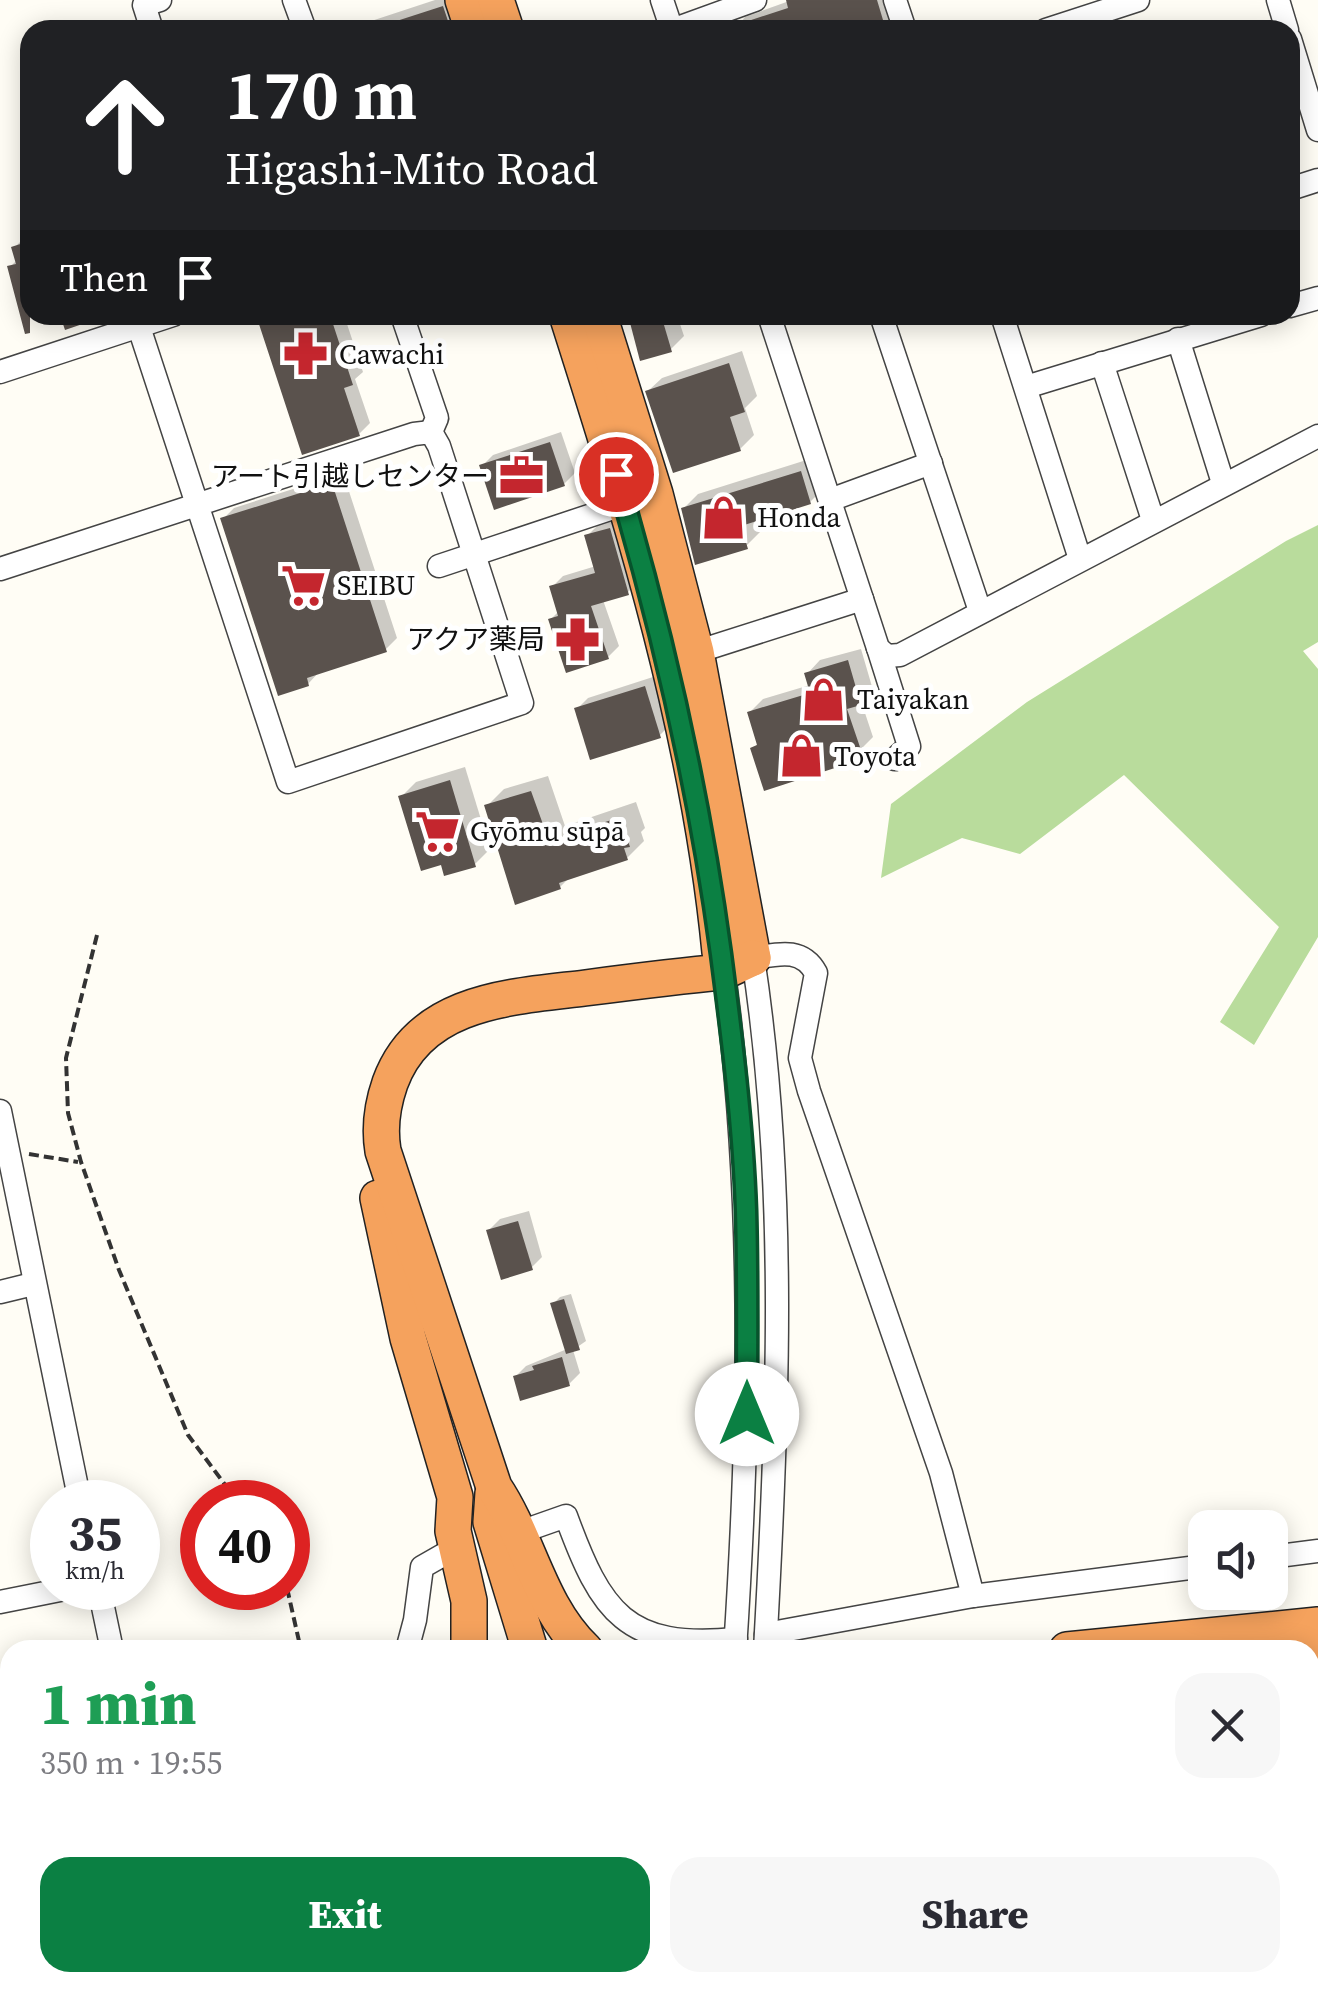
<!DOCTYPE html>
<html lang="en">
<head>
<meta charset="utf-8">
<style>
	body { margin:0; font-family:"Source Serif 4","Noto Sans JP",serif; background:#f7f7f7; color:#2b2b33; height:100vh; display:flex; flex-direction:column; font-size:38px; white-space:nowrap }
	* { box-sizing:border-box; margin:0 }
	p { font-size:32px; color:#7c7c81 }
	.icon { flex:none; width:55px; height:55px; fill:none; stroke:currentColor; stroke-width:2; stroke-linecap:round; stroke-linejoin:round }
	.map { position:relative; flex:1; overflow:hidden }
	.panel { position:absolute; left:0px; top:1640px; width:1320px; height:352px; display:flex; flex-direction:column; background:#fff; border-radius:30px 30px 0 0; box-shadow:0 5px 25px #0003 }
	.panel>* { flex:none }
	.banner { position:absolute; left:20px; top:20px; width:1280px; height:305px; border-radius:30px; box-shadow:0 5px 25px #0003; background:#202124; color:#fff; overflow:hidden }
	.controls { position:absolute; left:1188px; top:1510px; display:grid; gap:20px }
	.controls a { display:grid; place-items:center; width:100px; height:100px; border-radius:20px; background:#fff; box-shadow:0 5px 25px #0003; font-size:50px }
	.speed { position:absolute; left:30px; top:1480px; display:flex; gap:20px; font-size:50px; font-weight:700; text-align:center }
	.speed>* { display:grid; place-content:center; width:130px; height:130px; border-radius:50%; background:#fff; box-shadow:0 5px 25px #0003; line-height:1 }
	.speed small { font-size:25px; font-weight:400 }
	.speed .limit { border:15px solid #d22; background:#fff; color:#111 }
	.pin { position:absolute; display:grid; place-items:center; width:85px; height:85px; color:#fff; margin:-42px; border:5px solid #fff; border-radius:50%; box-shadow:0 2px 10px #0007 }
	.me { position:absolute; width:110px; margin:-55px; rotate:0deg; stroke-linejoin:round; filter:drop-shadow(0 0 8px #0008) }
	.turn { display:flex; align-items:center; gap:35px; height:210px; padding:0 40px; font-size:45px }
	.turn .icon { width:130px; height:130px; stroke-width:2.5 }
	.turn b { display:block; font-size:70px; line-height:85px }
	.then { display:flex; align-items:center; height:95px; padding:0 40px; background:#0003; gap:20px; font-size:38px }
	.round { display:grid; place-items:center; flex:none; width:105px; height:105px; border-radius:30px; background:#f7f7f7 }
	.overview { display:flex; align-items:center; justify-content:space-between; height:170px; padding:0 40px }
	h1 { font-size:60px; font-weight:800; line-height:75px; color:#1e9e55 }
	.button { display:flex; gap:20px; margin-top:auto; padding:20px 40px }
	.button a { flex:1; height:115px; border-radius:30px; background:#0b8043; color:#fff; font-size:40px; font-weight:800; line-height:115px; text-align:center }
	.button a+a { background:#f7f7f7; color:#2b2b33 }
	.map>svg:first-child { display:block }
</style>
</head>
<body>
<div class="map">
<svg width="1318" height="1992" viewBox="0 0 1318 1992">
	<rect width="100%" height="100%" fill="#fffdf5"/>
	<g fill="#b9dc9c">
		<path d="M1318,525V642L1303,651L1318,669V937L1254,1045L1220,1022L1279,927L1124,775L1020,854L962,838L881,878L891,804L1027,702L1286,541Z"/>
		<path d="M1318,1738V1992H1204L1207,1983L1310,1982V1740Z"/>
		<path d="M385,1983H567L573,1992H374Z"/>
	</g>
	<g fill="#0003">
		<path d="M435,0H461L472,30H344Z"/>
		<path d="M792,0H891L897,21L889,30H735L745,17Z"/>
		<path d="M29,233H30V306L10,267L17,260L14,248Z"/>
		<path d="M258,315H344L363,372L355,379L370,423L359,434Z"/>
		<path d="M629,315H677L684,336L670,350Z"/>
		<path d="M742,351L757,396L745,408L754,435L740,449L648,391L662,378Z"/>
		<path d="M561,432L575,473L564,484L482,466L493,455Z"/>
		<path d="M816,457L825,487L810,502L757,518L761,531L746,546L683,509L698,494Z"/>
		<path d="M343,473L397,638L386,649L319,672L308,684L223,519L234,508Z"/>
		<path d="M621,518L639,581L628,592L603,600L619,646L608,657L550,620L559,611L552,587L563,576L596,566L587,536L598,525Z"/>
		<path d="M861,649L873,690L861,701L873,737L860,750L850,754L840,763L753,749L759,742L750,712L763,699L810,685L807,674L820,660Z"/>
		<path d="M656,676L671,724L660,735L577,709L588,698Z"/>
		<path d="M465,767L490,849L475,864L401,797L416,782Z"/>
		<path d="M548,776L565,826L636,802L645,828L641,832L644,841L627,858L570,877L560,887L487,806L504,789Z"/>
		<path d="M529,1211L542,1257L531,1268L489,1230L500,1219Z"/>
		<path d="M571,1294L586,1341L573,1350L580,1373L569,1384L515,1377L526,1366L567,1349L553,1304L560,1297Z"/>
	</g>
	<g fill="#5a524d">
		<path d="M786,0H877L886,30H731L730,27L788,8Z"/>
		<path d="M443,6L451,30H378V27Z"/>
		<path d="M30,241V333L25,334L7,266L16,264L11,247Z"/>
		<path d="M60,315H103V317L65,330Z"/>
		<path d="M256,315H322L325,323L332,321L353,385L344,388L360,436L302,455Z"/>
		<path d="M628,315H661L672,352L640,361Z"/>
		<path d="M729,363L745,412L730,417L741,451L673,473L645,391Z"/>
		<path d="M550,442L565,486L494,510L479,465Z"/>
		<path d="M801,471L811,504L741,526L748,549L695,565L681,508Z"/>
		<path d="M332,483L387,652L307,678L309,686L278,696L220,518Z"/>
		<path d="M610,528L629,595L591,606L609,659L566,673L548,619L558,616L549,586L595,573L584,535Z"/>
		<path d="M848,660L861,705L847,709L862,753L839,760L841,766L764,791L750,748L757,745L747,712L810,693L804,673Z"/>
		<path d="M645,686L661,738L590,760L574,708Z"/>
		<path d="M450,780L476,867L444,876L441,865L421,871L398,796Z"/>
		<path d="M531,791L549,841L620,817L630,847L624,848L628,860L559,883L561,889L515,905L484,805Z"/>
		<path d="M518,1221L533,1270L501,1280L486,1230Z"/>
		<path d="M564,1299L580,1350L566,1354L550,1303Z"/>
		<path d="M562,1357L570,1386L520,1401L513,1376L534,1370L532,1366Z"/>
	</g>
	<g fill="none" stroke-linecap="round" stroke-linejoin="round">
		<path stroke="#dbdad3" stroke-width="30" stroke-dasharray="30 15" stroke-linecap="butt" d="M1310,1691L1318,1681"/>
		<defs>
			<g id="minor">
				<path d="M294,0L305,30"/>
				<path d="M662,0L672,30"/>
				<path d="M895,0L905,30"/>
				<path d="M1278,0L1287,30"/>
				<path d="M152,30L144,5L160,0"/>
				<path d="M672,30L755,0"/>
				<path d="M1046,30L1138,0"/>
				<path d="M1290,39L1318,130"/>
				<path d="M1290,189L1318,180"/>
				<path d="M1290,306L1318,298"/>
				<path d="M402,315L437,418L431,432"/>
				<path d="M769,315L878,648L887,656L900,655L1318,436"/>
				<path d="M881,315L980,611"/>
				<path d="M1002,315L1080,559"/>
				<path d="M1178,339L1223,483"/>
				<path d="M1102,363L1153,520"/>
				<path d="M0,372L173,315"/>
				<path d="M1026,387L1261,315"/>
				<path d="M830,500L931,463"/>
				<path d="M439,566L625,504"/>
				<path d="M0,569L414,434L431,432L439,446L522,703L288,782L135,315"/>
				<path d="M878,648L909,746L895,759"/>
				<path d="M696,652L862,599"/>
				<path d="M722,960C755,1189 750,1420 735,1650"/>
				<path d="M0,1111L80,1502"/>
				<path d="M0,1292L33,1284"/>
				<path d="M529,1529L566,1516C601,1612 626,1650 736,1639"/>
				<path d="M1270,1557L1318,1551"/>
				<path d="M99,1588L112,1650"/>
				<path d="M0,1602L70,1588"/>
				<path d="M766,1634L973,1596L1205,1566"/>
				<path d="M407,1650L415,1620L422,1567L443,1555"/>
				<path d="M765,1650C778,1420 788,1187 753,958C778,954 802,947 816,973L800,1058L809,1091L941,1473L973,1596"/>
				<path d="M1310,1719L1318,1717"/>
				<path d="M0,1782L10,1780"/>
				<path d="M0,1870L10,1866"/>
				<path d="M671,1992L676,1982"/>
				<path d="M715,1992V1982"/>
				<path d="M745,1992V1982"/>
			</g>
			<path id="major" d="M1191,1992L1194,1982"/>
			<g id="highway">
				<path d="M463,0L473,30"/>
				<path d="M496,0L506,30"/>
				<path d="M567,315C633,522 699,735 720,952"/>
				<path d="M599,315L655,494L696,652L753,958"/>
				<path d="M378,1198L408,1338L455,1497L453,1531L469,1601V1650"/>
				<path d="M493,1493L491,1522L530,1650"/>
				<path d="M585,1650C538,1605 529,1539 494,1487L383,1151C379,1127 382,1106 390,1083C420,1000 511,997 585,988C631,982 677,976 723,972L753,958"/>
				<path d="M1067,1650L1318,1625"/>
				<path d="M1310,1660L1318,1658"/>
				<path d="M0,1940L10,1935"/>
				<path d="M607,1982L608,1992"/>
				<path d="M3,1992L29,1982"/>
				<path d="M86,1992C124,1983 163,1980 201,1992"/>
				<path d="M341,1992L345,1982"/>
			</g>
		</defs>
		<use href="#minor" stroke="#444" stroke-width="25"/>
		<use href="#major" stroke="#222" stroke-width="32"/>
		<use href="#highway" stroke="#222" stroke-width="38"/>
		<g stroke="#333" stroke-width="4" stroke-dasharray="10 5" stroke-linecap="butt">
			<path d="M97,935L66,1058L68,1113L81,1162L119,1270L188,1435L238,1502"/>
			<path d="M29,1154L78,1162"/>
			<path d="M287,1588L301,1650"/>
			<path d="M779,1992L783,1982"/>
		</g>
		<use href="#minor" stroke="#fff" stroke-width="22"/>
		<use href="#major" stroke="#f9d66b" stroke-width="30"/>
		<use href="#highway" stroke="#f5a25d" stroke-width="35"/>
	</g>
	<g fill="none" stroke-linecap="round" stroke-linejoin="round">
		<defs>
			<path id="route" d="M616,474C663,632 699,791 721,954C732,1039 743,1124 746,1210C748,1278 747,1346 747,1414"/>
		</defs>
		<use href="#route" stroke="#07532c" stroke-width="25"/>
		<use href="#route" stroke="#0b8043" stroke-width="18"/>
	</g>
	<defs>
		<symbol id="pharmacy-bare" viewBox="-9 -9 18 18"><path d="M-2-6h4v4h4v4h-4v4h-4v-4h-4v-4h4Z" fill="#c4262e" stroke="#fff" stroke-width="2.5" paint-order="stroke"/></symbol>
		<symbol id="office-bare" viewBox="-9 -9 18 18"><path d="M-6-3h4V-5.5h4V-3h4V5H-6ZM-1-4.5V-3h2v-1.5ZM-6 0V1H6V0Z" fill="#c4262e" stroke="#fff" stroke-width="2.5" paint-order="stroke"/></symbol>
		<symbol id="shop-bare" viewBox="-9 -9 18 18"><path d="M-5-2.5h2.3a2.7 3.5 0 0 1 5.4 0H5L5.5 6h-11ZM-1.5-2.5h3a1.5 2.3 0 0 0-3 0Z" fill="#c4262e" stroke="#fff" stroke-width="2.5" paint-order="stroke"/></symbol>
		<symbol id="supermarket-bare" viewBox="-9 -9 18 18"><path d="M-6-5.5h2.5l.6 2H6L4.5 2H-2.5L-4.4-4H-6ZM-1.5 3.2a1.3 1.3 0 1 0 .1 0ZM3 3.2a1.3 1.3 0 1 0 .1 0Z" fill="#c4262e" stroke="#fff" stroke-width="2.5" paint-order="stroke"/></symbol>
	</defs>
	<g fill-rule="evenodd">
		<use href="#pharmacy-bare" x="274" y="322" width="63" height="63"/>
		<use href="#office-bare" x="490" y="444" width="63" height="63"/>
		<use href="#shop-bare" x="692" y="486" width="63" height="63"/>
		<use href="#supermarket-bare" x="272" y="554" width="63" height="63"/>
		<use href="#pharmacy-bare" x="546" y="608" width="63" height="63"/>
		<use href="#shop-bare" x="792" y="668" width="63" height="63"/>
		<use href="#shop-bare" x="770" y="724" width="63" height="63"/>
		<use href="#supermarket-bare" x="406" y="800" width="63" height="63"/>
	</g>
	<g text-anchor="middle" dominant-baseline="central" stroke-width="10" stroke-linejoin="round" paint-order="stroke">
		<g font-size="28" fill="#111" stroke="#fff" text-anchor="start">
			<text x="339" y="354">Cawachi</text>
			<text x="489" y="476" text-anchor="end">アート引越しセンター</text>
			<text x="757" y="517">Honda</text>
			<text x="337" y="585">SEIBU</text>
			<text x="545" y="639" text-anchor="end">アクア薬局</text>
			<text x="857" y="699">Taiyakan</text>
			<text x="834" y="756">Toyota</text>
			<text x="470" y="831">Gyōmu sūpā</text>
		</g>
	</g>
</svg>
<div class="controls">
<a><svg class="icon" aria-label="sound" viewBox="0 0 24 24"><path d="M4 9h4l5-4v14l-5-4H4zM17 9q2 3 0 6"/></svg></a>
</div>
<div class="speed"><div>35<small>km/h</small></div><div class="limit">40</div></div>
<div class="pin" style="left:616px;top:474px;background:#d93025"><svg class="icon" aria-label="arrive" viewBox="0 0 24 24"><path d="M6 21V4h12l-3 4 3 4H6"/></svg></div>
<svg class="me" style="left:747px;top:1414px" viewBox="-20 -20 40 40"><circle r="19" fill="#fff"/><path d="M0-13L10 11 0 6-10 11z" fill="#0b8043"/></svg>
<div class="banner">
<div class="turn"><svg class="icon" aria-label="ahead" viewBox="0 0 24 24"><path d="M12 20V5M6 11l6-6 6 6"/></svg><div><b>170 m</b>Higashi-Mito Road</div></div>
<div class="then">Then<svg class="icon" aria-label="arrive" viewBox="0 0 24 24"><path d="M6 21V4h12l-3 4 3 4H6"/></svg></div>
</div>
<section class="panel">
<div class="overview"><div><h1>1 min</h1><p>350 m · 19:55</p></div><a class="round"><svg class="icon" aria-label="close" viewBox="0 0 24 24"><path d="M6 6l12 12M18 6L6 18"/></svg></a></div>
<div class="button"><a>Exit</a><a>Share</a></div>
</section>
</div>
</body>
</html>
